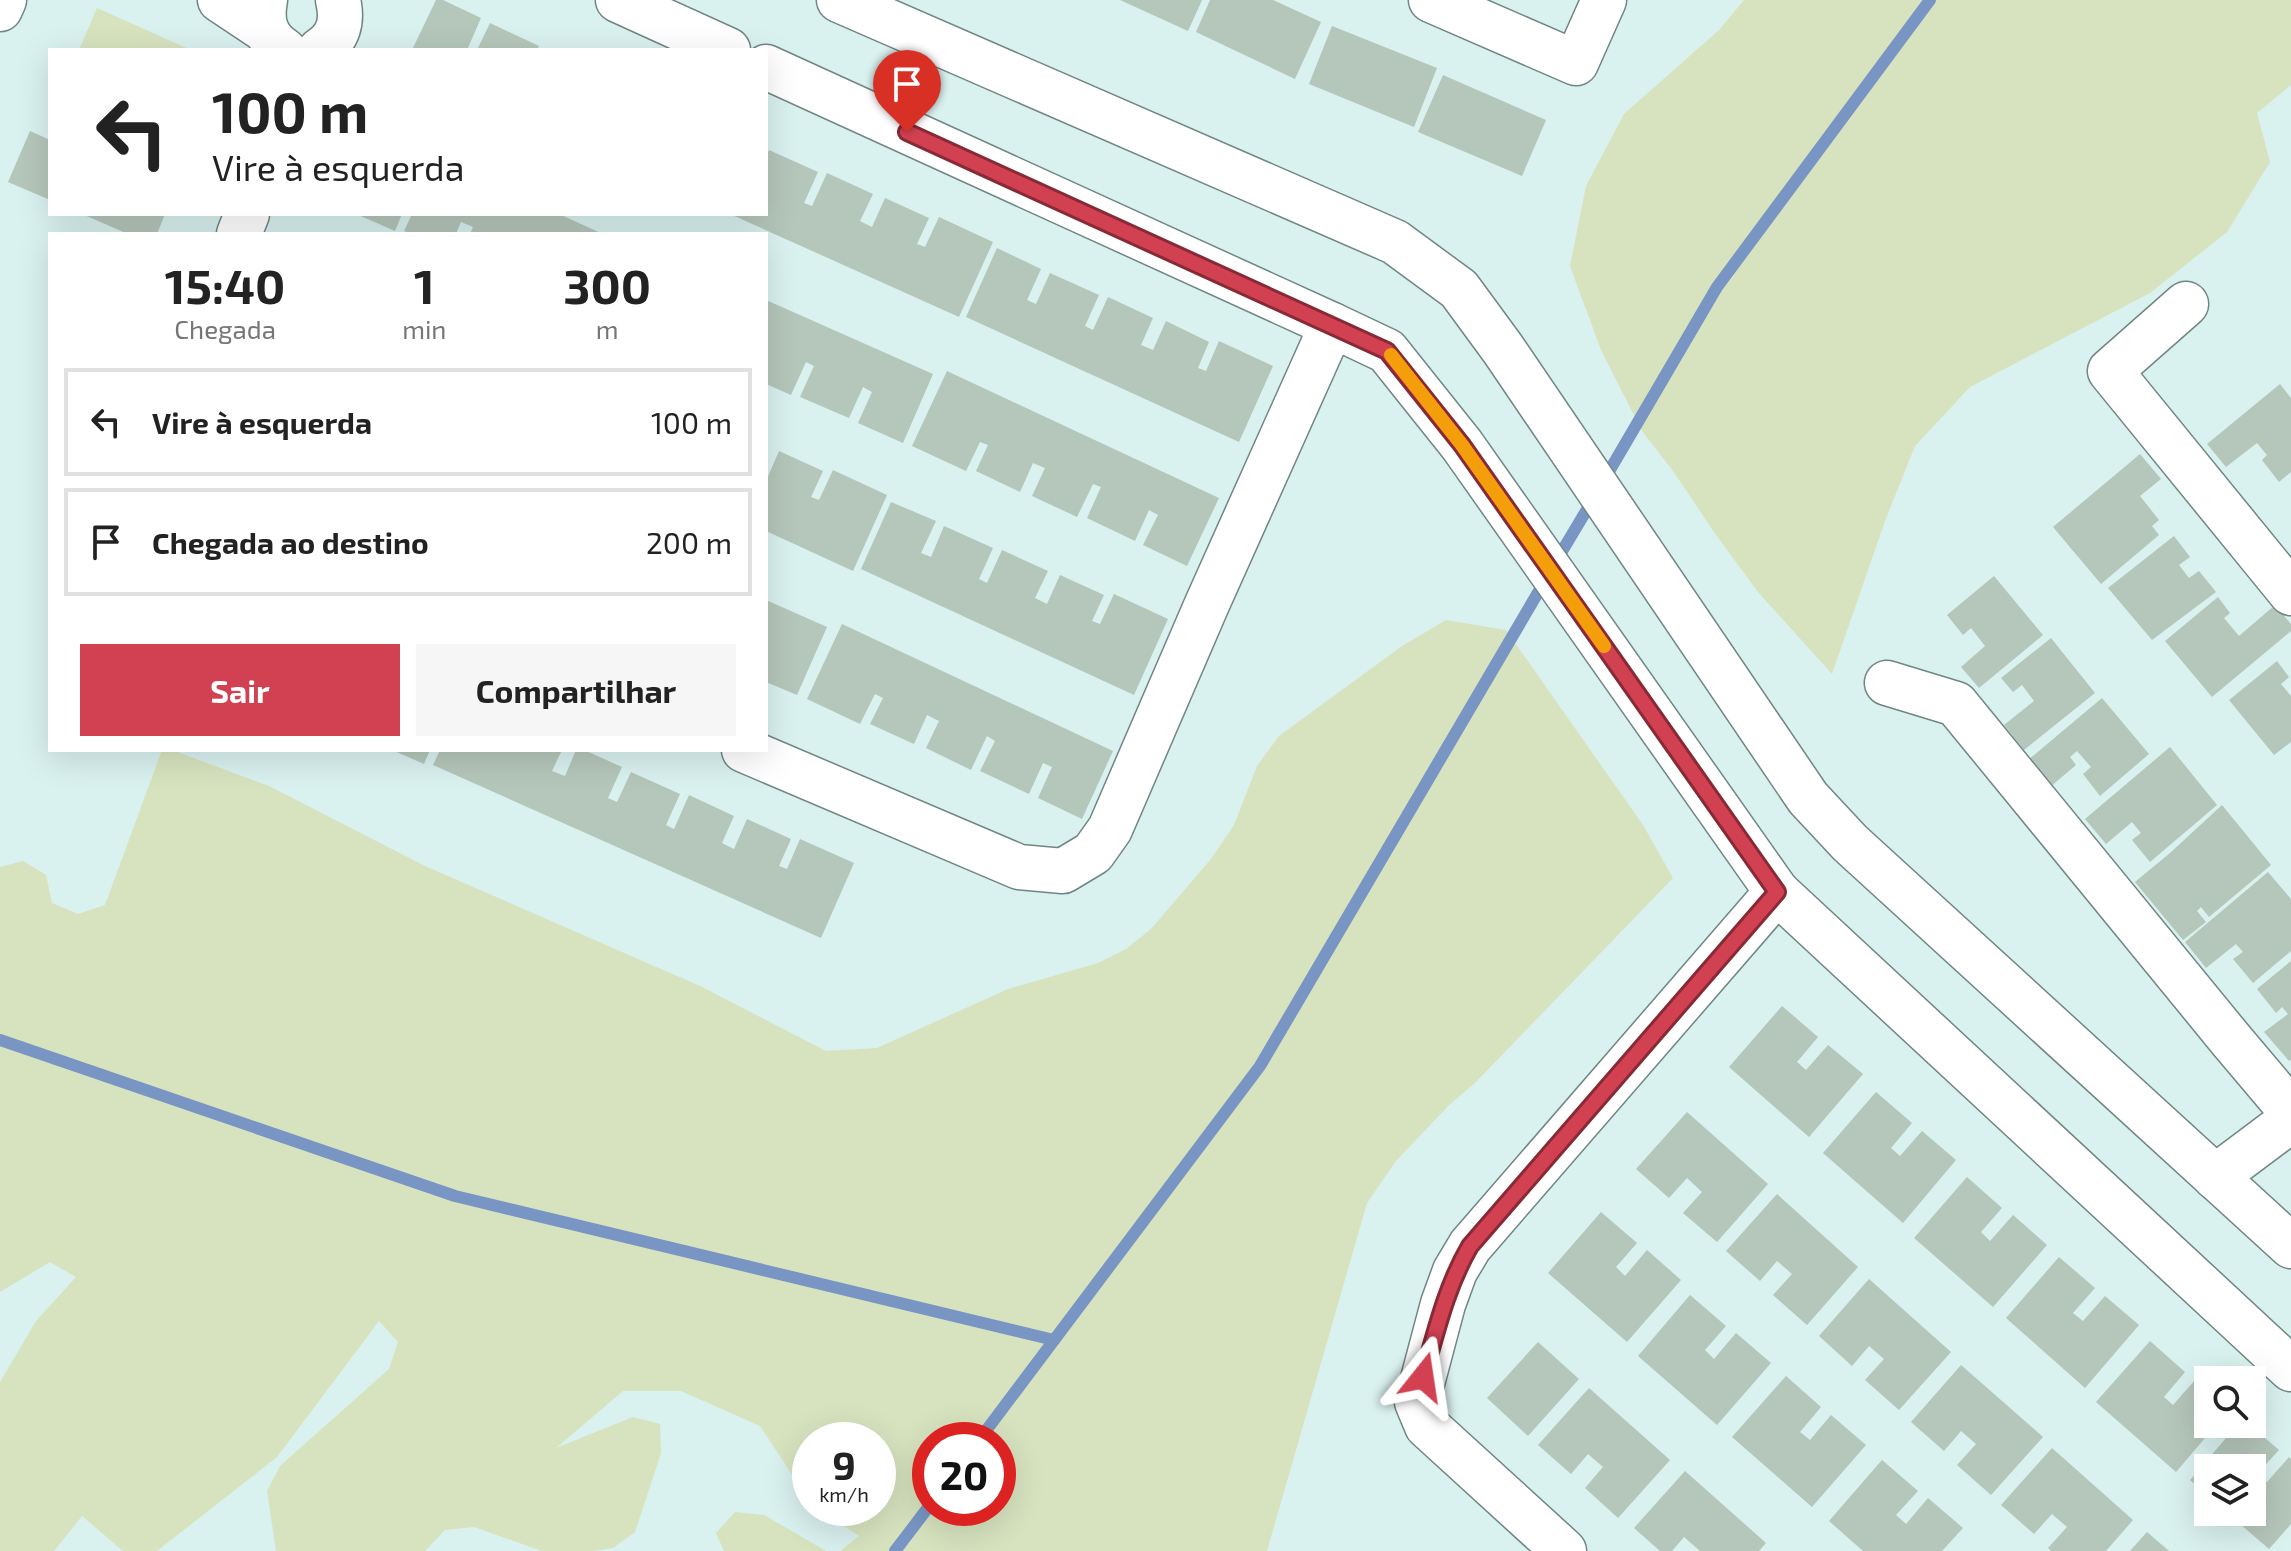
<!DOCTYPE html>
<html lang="pt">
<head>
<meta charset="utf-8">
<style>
	body { margin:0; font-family:"Exo 2",sans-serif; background:#f6f6f6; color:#222; height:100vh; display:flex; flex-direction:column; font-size:30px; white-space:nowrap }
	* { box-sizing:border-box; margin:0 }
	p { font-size:26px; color:#767676 }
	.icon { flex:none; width:44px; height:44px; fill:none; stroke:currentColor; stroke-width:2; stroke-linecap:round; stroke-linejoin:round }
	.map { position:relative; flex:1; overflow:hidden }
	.panel { position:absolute; left:48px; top:232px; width:720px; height:520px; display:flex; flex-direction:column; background:#fff; border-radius:0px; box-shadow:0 8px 32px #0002 }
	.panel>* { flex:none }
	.hud { position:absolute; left:48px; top:48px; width:720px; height:168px; border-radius:0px; box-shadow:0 8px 32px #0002; background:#fff; color:#222; overflow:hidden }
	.fabs { position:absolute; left:2194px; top:1366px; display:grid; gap:16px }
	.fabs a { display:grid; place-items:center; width:72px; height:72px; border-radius:0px; background:#fff; box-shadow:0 8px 32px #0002; font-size:40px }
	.speed { position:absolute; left:792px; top:1422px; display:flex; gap:16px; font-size:40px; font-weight:700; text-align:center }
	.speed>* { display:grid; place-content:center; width:104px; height:104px; border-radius:50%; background:#fff; box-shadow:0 8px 32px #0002; line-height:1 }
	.speed small { font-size:20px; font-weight:400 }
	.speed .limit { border:12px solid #d22; background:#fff; color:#111 }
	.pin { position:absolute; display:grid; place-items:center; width:68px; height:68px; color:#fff; margin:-82px -34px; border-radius:50% 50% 50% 0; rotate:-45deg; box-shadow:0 0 8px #0007 }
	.pin .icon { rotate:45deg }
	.me { position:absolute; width:88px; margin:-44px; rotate:15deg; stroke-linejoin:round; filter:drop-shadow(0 0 6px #0008) }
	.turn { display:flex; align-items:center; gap:28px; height:168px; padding:0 32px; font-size:36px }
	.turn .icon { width:104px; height:104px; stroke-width:2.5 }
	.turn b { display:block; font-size:56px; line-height:68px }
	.eta { display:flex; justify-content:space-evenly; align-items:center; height:136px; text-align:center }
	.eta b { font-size:48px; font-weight:700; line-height:56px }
	.action { display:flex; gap:16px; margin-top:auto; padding:16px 32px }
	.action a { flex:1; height:92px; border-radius:0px; background:#d14152; color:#fff; font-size:32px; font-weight:700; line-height:92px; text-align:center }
	.action a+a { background:#f6f6f6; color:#222 }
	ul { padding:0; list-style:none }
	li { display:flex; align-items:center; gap:24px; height:108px; margin:0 16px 12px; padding:0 16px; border:4px solid #e0e0e0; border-radius:0px }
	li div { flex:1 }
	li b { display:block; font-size:30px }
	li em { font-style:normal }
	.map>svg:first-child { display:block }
</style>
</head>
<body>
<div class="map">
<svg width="2291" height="1551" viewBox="0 0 2291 1551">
	<rect width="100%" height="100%" fill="#d9f1ef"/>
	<g fill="#d7e3bf" fill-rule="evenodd">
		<path d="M1744,0H2291V85L2257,113L2270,162L2227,232L2150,293L1970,387L1915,446L1885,521L1832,674L1758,592L1714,532L1673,471L1642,431L1601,350L1570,266L1586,186L1624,114L1719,30Z"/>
		<path d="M97,8L191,50H79Z"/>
		<path d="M1446,620L1506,630L1643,825L1673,878L1475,1083L1449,1105L1396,1161L1367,1203L1267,1551H840L859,1536L816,1508H878V1440H810V1502L760,1426L681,1391H623L556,1448L633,1417L660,1424L661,1453L635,1532L613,1548L593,1551H542L474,1527L445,1530L425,1551H276L267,1491L280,1466L389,1369L398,1342L379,1321L277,1457L157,1551H123L82,1516L54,1551H0V1382L36,1321L76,1277L50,1262L0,1292V867L23,861L46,875L52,903L78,914L105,905L162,750H172L269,786L425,866L700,986L826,1051L877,1048L1008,989L1098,963L1126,949L1151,929L1211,859L1234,825L1257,766L1279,736L1402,646ZM998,1440V1508H930V1440Z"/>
		<path d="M735,1512L764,1515L826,1551H724L716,1533Z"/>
	</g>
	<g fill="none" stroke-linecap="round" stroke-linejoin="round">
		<g stroke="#7895c4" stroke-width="12">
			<path d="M1604,480L1717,287L1930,0"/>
			<path d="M1555,563L1595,496"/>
			<path d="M0,1040L455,1196L1054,1340"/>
			<path d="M979,1440L1260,1066L1546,579"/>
			<path d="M895,1551L930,1505"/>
		</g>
	</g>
	<g fill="#b5c6ba">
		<path d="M436,0H443L481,18L467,50H412Z"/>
		<path d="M1120,0H1202L1188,31Z"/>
		<path d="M1210,0H1273L1321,22L1295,79L1196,32Z"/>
		<path d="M490,23L539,46L537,50H477Z"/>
		<path d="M1332,26L1437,68L1414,127L1309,84Z"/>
		<path d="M1443,75L1546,120L1522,176L1418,132Z"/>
		<path d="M30,131L50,140V200L8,182Z"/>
		<path d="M769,150L818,172L804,203L812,206L827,173L873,194L860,221L872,227L885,198L929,218L917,244L925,247L939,217L993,242L959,317L730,214H766V157Z"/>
		<path d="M82,214H165L157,234H128Z"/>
		<path d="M356,214H402L395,231Z"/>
		<path d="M412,214H559L603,234H470L473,227L461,222L456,234H411L404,231Z"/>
		<path d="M997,248L1041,269L1027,300L1036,304L1050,273L1099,295L1085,326L1093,330L1108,297L1153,318L1141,345L1153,350L1166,321L1209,342L1198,368L1206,371L1219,341L1273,366L1239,442L966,317Z"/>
		<path d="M766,300L933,374L903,443L858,423L872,392L863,387L849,418L800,397L814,366L806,362L791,395L766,384Z"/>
		<path d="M947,371L1219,498L1187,566L1143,545L1158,515L1149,510L1135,541L1087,518L1101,487L1093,484L1077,517L1032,496L1045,468L1033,463L1020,492L976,471L988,445L980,442L966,471L912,446Z"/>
		<path d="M2280,384L2291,398V472L2279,482L2262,460L2267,455L2257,443L2226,467L2207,444Z"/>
		<path d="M779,451L823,471L811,497L819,500L833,470L887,495L853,571L766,531V481Z"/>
		<path d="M2140,454L2161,479L2140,496L2159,520L2152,526L2159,535L2101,584L2053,527Z"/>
		<path d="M891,502L936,521L921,553L931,557L944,526L993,548L979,579L987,583L1002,550L1048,571L1035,598L1047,604L1060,575L1104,595L1092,621L1100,624L1114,594L1168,619L1134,695L861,569Z"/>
		<path d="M2174,536L2190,557L2179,565L2189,578L2199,571L2216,592L2152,640L2108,588Z"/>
		<path d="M1994,576L2043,635L1979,688L1961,667L1985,646L1971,628L1963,635L1947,615Z"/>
		<path d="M2218,597L2230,613L2224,618L2239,636L2275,605L2291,624V631L2212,697L2165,641Z"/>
		<path d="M766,600L827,627L797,695L766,682Z"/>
		<path d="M842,624L1113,751L1082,819L1038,798L1052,767L1043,763L1029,794L980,771L995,741L987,736L971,770L926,748L939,721L927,715L914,744L870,724L883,698L875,694L860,724L807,699Z"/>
		<path d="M2051,638L2095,693L2024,750L2004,725L2034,701L2022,685L2013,692L2001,678Z"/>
		<path d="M2277,661L2289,677L2281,684L2291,696V742L2274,755L2229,700Z"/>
		<path d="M2102,698L2149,754L2100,796L2083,774L2091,767L2077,751L2070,757L2076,765L2050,787L2028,760Z"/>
		<path d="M2170,747L2217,805L2150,862L2132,840L2141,833L2132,822L2106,844L2085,819Z"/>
		<path d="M392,750H430L424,764Z"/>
		<path d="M440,750H562L552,771L565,776L576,750H584L622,767L608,798L617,802L631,772L680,794L666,825L674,829L689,795L734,816L722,843L734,849L747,819L791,839L779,866L787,869L800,839L854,863L821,938L433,765Z"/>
		<path d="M2222,805L2271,865L2209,917L2201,907L2197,911L2206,922L2183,940L2135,882L2170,853Z"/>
		<path d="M2268,872L2291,899V951L2253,983L2233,959L2243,952L2236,944L2206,968L2185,942Z"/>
		<path d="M2291,961V1060L2289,1061L2264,1032L2288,1014L2282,1007L2276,1013L2257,989Z"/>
		<path d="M1782,1006L1818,1037L1797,1062L1806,1070L1828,1045L1863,1074L1809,1137L1729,1067Z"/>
		<path d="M1876,1092L1912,1123L1891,1148L1900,1156L1922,1131L1956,1160L1903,1223L1823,1153Z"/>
		<path d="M1687,1112L1768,1184L1717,1242L1683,1213L1702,1192L1687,1178L1669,1198L1636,1169Z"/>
		<path d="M1967,1177L2002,1208L1981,1232L1990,1241L2013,1215L2047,1245L1993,1307L1914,1238Z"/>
		<path d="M1777,1194L1858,1267L1807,1325L1773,1295L1792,1274L1777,1261L1760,1281L1726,1251Z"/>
		<path d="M1601,1212L1637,1243L1616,1267L1625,1276L1647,1250L1681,1280L1627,1342L1548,1273Z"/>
		<path d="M2059,1257L2095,1288L2073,1313L2083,1321L2105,1296L2139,1325L2085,1388L2006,1318Z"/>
		<path d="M1869,1279L1951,1352L1899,1410L1865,1380L1884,1359L1869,1346L1852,1366L1819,1336Z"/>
		<path d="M1690,1295L1726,1326L1705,1350L1714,1359L1736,1333L1771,1363L1717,1425L1638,1356Z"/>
		<path d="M2150,1341L2185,1372L2164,1397L2173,1405L2195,1380L2208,1391V1424H2217L2176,1472L2096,1402Z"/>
		<path d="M1538,1342L1579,1379L1528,1436L1487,1398Z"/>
		<path d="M1961,1365L2043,1437L1991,1495L1957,1465L1976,1444L1961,1431L1944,1451L1911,1422Z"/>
		<path d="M1786,1376L1821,1407L1800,1432L1810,1440L1831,1415L1866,1445L1812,1507L1732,1437Z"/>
		<path d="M1589,1388L1670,1460L1618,1518L1585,1488L1603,1467L1588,1454L1571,1474L1538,1445Z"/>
		<path d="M2238,1424H2249L2279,1450L2257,1474L2267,1482L2289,1457L2291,1459V1524L2269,1549L2226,1512H2252V1468H2208V1496L2190,1480Z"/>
		<path d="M2052,1448L2133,1520L2106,1551H2051L2048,1548L2067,1527L2052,1514L2034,1534L2001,1505Z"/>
		<path d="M1882,1460L1918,1491L1896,1515L1906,1524L1928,1498L1963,1528L1942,1551H1863L1829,1521Z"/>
		<path d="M1685,1471L1766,1543L1759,1551H1700L1684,1537L1672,1551H1660L1634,1528Z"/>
		<path d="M2147,1532L2169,1551H2130Z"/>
	</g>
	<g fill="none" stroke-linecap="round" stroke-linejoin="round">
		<defs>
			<g id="minor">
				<path d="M220,0L265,30"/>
				<path d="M265,0C261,21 265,38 284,50"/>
				<path d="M618,0L728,50"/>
				<path d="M839,0L1395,242L1459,289L1503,349L1808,798L1850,843L2291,1246"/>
				<path d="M1431,0L1576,63L1604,0"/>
				<path d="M0,9L4,0"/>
				<path d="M320,50C339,38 343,21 338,0"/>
				<path d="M239,234L247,214"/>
				<path d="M2186,304L2110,371L2291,593"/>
				<path d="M1332,325L1387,351L1462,445L1777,892L1470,1246L1455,1271L1443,1304L1417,1402L1427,1426L1564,1551"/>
				<path d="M1887,683L1956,704L2231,1040L2291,1111"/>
				<path d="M744,750L1019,867L1063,871L1093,853L1110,829L1207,604L1332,325L766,67"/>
				<path d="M1777,892L2291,1369"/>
				<path d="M2215,1177L2291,1120"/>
			</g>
		</defs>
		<use href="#minor" stroke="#708684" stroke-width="47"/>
		<use href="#minor" stroke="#fff" stroke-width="44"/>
	</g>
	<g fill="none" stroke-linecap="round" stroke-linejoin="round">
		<defs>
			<path id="route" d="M907,132L1387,351L1462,445L1777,892L1470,1246C1446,1287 1436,1332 1423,1377"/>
		</defs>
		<use href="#route" stroke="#882a35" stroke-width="20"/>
		<use href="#route" stroke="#d14152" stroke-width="14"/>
		<path stroke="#f59e0b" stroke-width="14" d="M1391,355L1462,445L1604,646"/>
	</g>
</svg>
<div class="fabs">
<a><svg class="icon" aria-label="search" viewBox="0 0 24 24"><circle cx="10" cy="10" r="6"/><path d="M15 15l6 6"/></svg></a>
<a><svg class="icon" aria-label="layers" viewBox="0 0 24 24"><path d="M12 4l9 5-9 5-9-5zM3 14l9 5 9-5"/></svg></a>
</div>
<div class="speed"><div>9<small>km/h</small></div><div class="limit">20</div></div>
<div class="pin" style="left:907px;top:132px;background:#d93025"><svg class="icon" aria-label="arrive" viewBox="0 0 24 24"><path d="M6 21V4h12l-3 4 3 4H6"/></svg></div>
<svg class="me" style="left:1423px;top:1377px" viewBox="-20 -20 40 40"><path d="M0-17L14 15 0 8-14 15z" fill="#d14152" stroke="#fff" stroke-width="4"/></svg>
<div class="hud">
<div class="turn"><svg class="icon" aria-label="left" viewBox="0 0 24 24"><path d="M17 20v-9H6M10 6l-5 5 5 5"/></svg><div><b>100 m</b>Vire à esquerda</div></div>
</div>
<section class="panel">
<div class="eta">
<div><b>15:40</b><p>Chegada</p></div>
<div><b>1</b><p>min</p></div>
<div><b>300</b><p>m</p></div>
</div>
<ul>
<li><svg class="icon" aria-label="left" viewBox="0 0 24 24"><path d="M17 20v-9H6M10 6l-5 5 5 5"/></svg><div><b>Vire à esquerda</b></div><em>100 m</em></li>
<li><svg class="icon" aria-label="arrive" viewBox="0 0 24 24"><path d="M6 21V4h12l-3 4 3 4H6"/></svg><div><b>Chegada ao destino</b></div><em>200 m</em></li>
</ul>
<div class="action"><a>Sair</a><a>Compartilhar</a></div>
</section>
</div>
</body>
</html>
